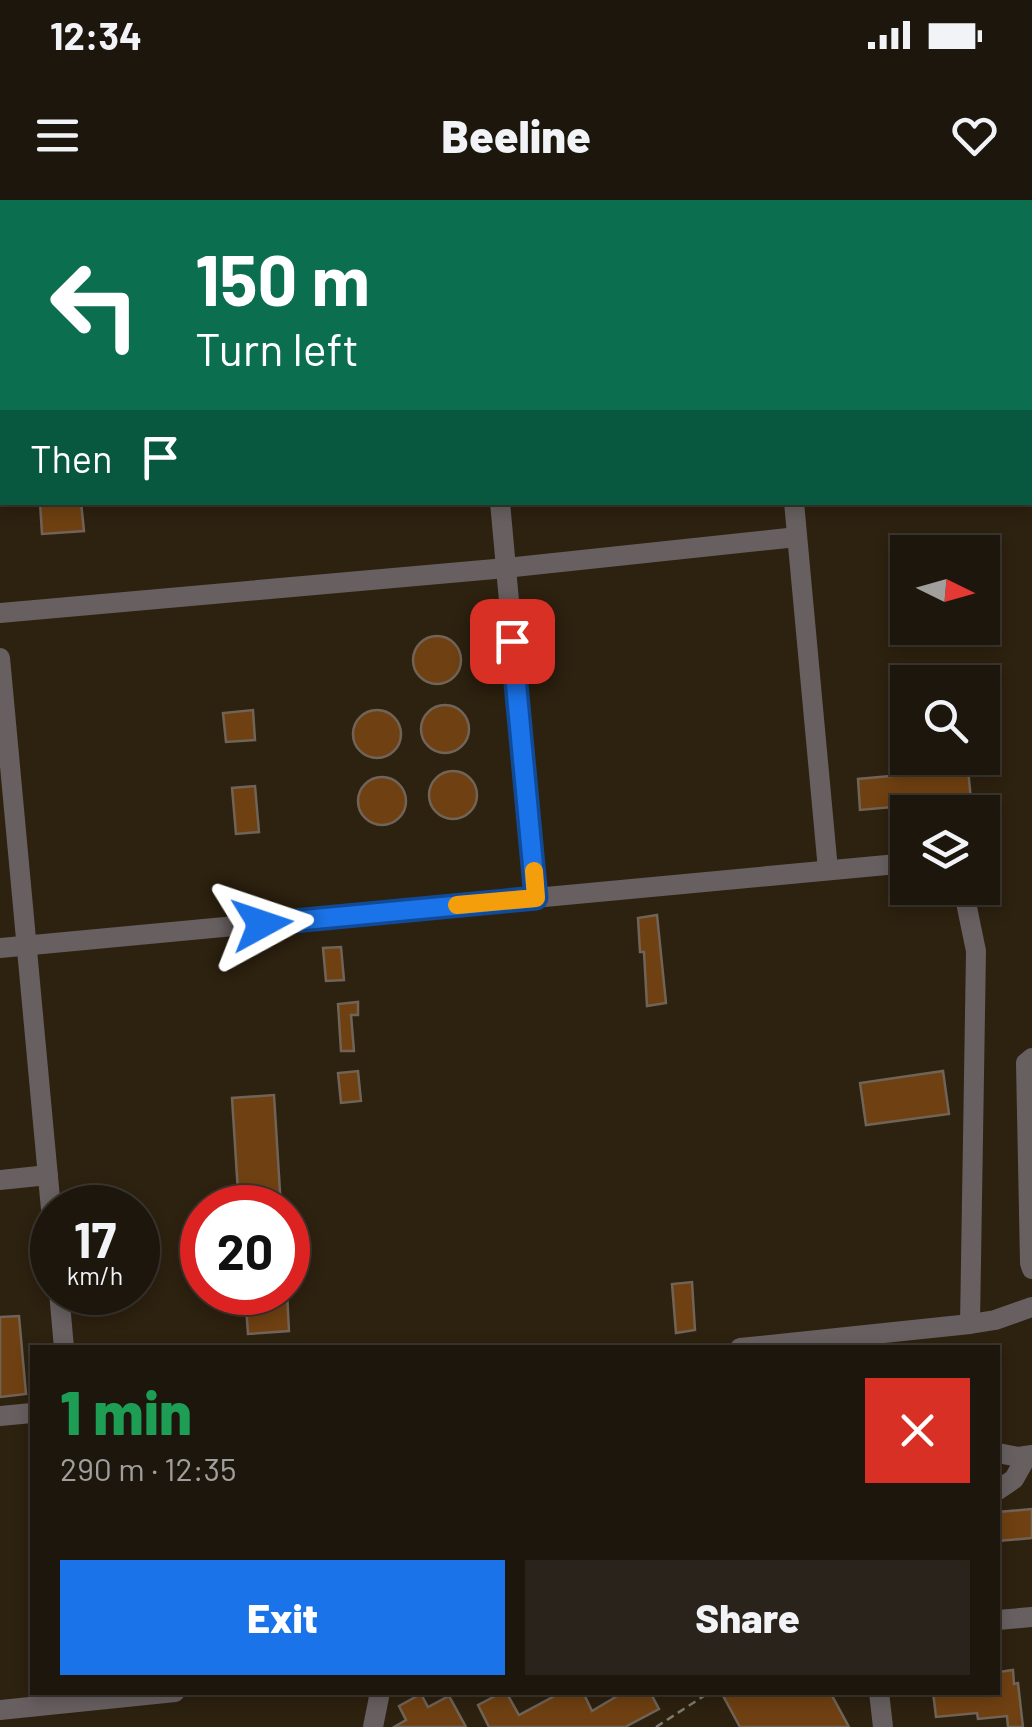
<!DOCTYPE html>
<html lang="en">
<head>
<meta charset="utf-8">
<style>
	body { margin:0; font-family:Barlow,sans-serif; background:#29231b; color:#f1f3f6; height:100vh; display:flex; flex-direction:column; font-size:38px; white-space:nowrap }
	* { box-sizing:border-box; margin:0 }
	p { font-size:32px; color:#a09f9d }
	.icon { flex:none; width:55px; height:55px; fill:none; stroke:currentColor; stroke-width:2; stroke-linecap:round; stroke-linejoin:round }
	.map { position:relative; flex:1; overflow:hidden }
	.panel { position:absolute; left:30px; top:1145px; width:970px; height:350px; display:flex; flex-direction:column; background:#1c160d; border-radius:0px; box-shadow:0 5px 15px #0003,0 0 0 2px #3a352e }
	.panel>* { flex:none }
	.hud { position:absolute; left:0px; top:0px; width:1032px; height:305px; box-shadow:0 5px 15px #0003,0 0 0 2px #3a352e; background:#0b6e4f; color:#fff; overflow:hidden }
	.needle { width:65px; rotate:95deg }
	.tools { position:absolute; left:890px; top:335px; display:grid; gap:20px }
	.tools a { display:grid; place-items:center; width:110px; height:110px; border-radius:0px; background:#1c160d; box-shadow:0 5px 15px #0003,0 0 0 2px #3a352e; font-size:50px }
	.speed { position:absolute; left:30px; top:985px; display:flex; gap:20px; font-size:50px; font-weight:700; text-align:center }
	.speed>* { display:grid; place-content:center; width:130px; height:130px; border-radius:50%; background:#1c160d; box-shadow:0 5px 15px #0003,0 0 0 2px #3a352e; line-height:1 }
	.speed small { font-size:25px; font-weight:400 }
	.speed .limit { border:15px solid #d22; background:#fff; color:#111 }
	.pin { position:absolute; display:grid; place-items:center; width:85px; height:85px; color:#fff; margin:-42px; border-radius:20px; box-shadow:0 5px 15px #0006 }
	.me { position:absolute; width:110px; margin:-55px; rotate:85deg; stroke-linejoin:round; filter:drop-shadow(0 0 8px #0008) }
	.turn { display:flex; align-items:center; gap:35px; height:210px; padding:0 30px; font-size:45px }
	.turn .icon { width:130px; height:130px; stroke-width:2.5 }
	.turn b { display:block; font-size:70px; line-height:85px }
	.then { display:flex; align-items:center; height:95px; padding:0 30px; background:#0003; gap:20px; font-size:38px }
	.round { display:grid; place-items:center; flex:none; width:105px; height:105px; border-radius:0px; background:#29231b }
	.overview { display:flex; align-items:center; justify-content:space-between; height:170px; padding:0 30px }
	h1 { font-size:60px; font-weight:800; line-height:75px; color:#1e9e55 }
	.cta { display:flex; gap:20px; margin-top:auto; padding:20px 30px }
	.cta a { flex:1; height:115px; border-radius:0px; background:#1a73e8; color:#fff; font-size:40px; font-weight:800; line-height:115px; text-align:center }
	.cta a+a { background:#29231b; color:#f1f3f6 }
	.status { display:flex; justify-content:space-between; align-items:center; height:70px; padding:0 50px; background:#1c160d; direction:ltr }
	.status svg { height:28px; fill:currentColor }
	header { display:flex; justify-content:space-between; align-items:center; height:130px; padding:0 30px; background:#1c160d; font-size:45px; font-weight:800 }
	.map>svg:first-child { display:block }
</style>
</head>
<body>
<div class="status"><b>12:34</b><svg viewBox="0 0 49 12"><path d="M0 12V9h3v3zM5 12V6h3v6zM10 12V3h3v9zM15 12V0h3v12zM26 1h20v11H26zM47 4h2v5h-2z"/></svg></div>
<header><svg class="icon" aria-label="menu" viewBox="0 0 24 24"><path d="M4 6h16M4 12h16M4 18h16"/></svg>Beeline<svg class="icon" aria-label="heart" viewBox="0 0 24 24"><path d="M12 20l-8-8c-3-5 5-10 8-4 3-6 11-1 8 4z"/></svg></header>
<div class="map">
<svg width="1032" height="1527" viewBox="0 0 1032 1527">
	<rect width="100%" height="100%" fill="#251d11"/>
	<path fill="#2d210f" fill-rule="evenodd" d="M0,0H875L879,2H2V302H1030V89L1032,90V1527H0ZM908,352H982V428H908ZM908,482H982V558H908ZM908,612H982V688H908ZM52,1008H138V1092H52ZM202,1008H288V1092H202ZM32,1148H998V1492H32Z"/>
	<g fill="none" stroke-linecap="round" stroke-linejoin="round">
		<g stroke="#000c1b" stroke-width="4">
			<path d="M928,0L932,2"/>
			<path d="M1030,57L1032,59"/>
		</g>
	</g>
	<g fill="#6f4011" stroke="#706358" stroke-width="2.5">
		<path d="M40,302H81L84,331L42,334Z"/>
		<circle cx="437" cy="460" r="24"/>
		<circle cx="445" cy="529" r="24"/>
		<path d="M253,510L255,540L226,542L223,513Z"/>
		<circle cx="377" cy="534" r="24"/>
		<path d="M968,569L971,600L860,610L858,579Z"/>
		<circle cx="453" cy="595" r="24"/>
		<circle cx="382" cy="601" r="24"/>
		<path d="M255,586L259,632L236,634L232,588Z"/>
		<path d="M657,715L666,803L647,806L644,752H640L638,718Z"/>
		<path d="M341,747L344,780L326,781L323,748Z"/>
		<path d="M358,802V815H351L354,851H341L338,804Z"/>
		<path d="M358,871L361,901L341,903L338,873Z"/>
		<path d="M943,871L949,914L866,925L860,883Z"/>
		<path d="M274,895L281,1008H239L232,898Z"/>
		<path d="M692,1082L695,1130L676,1133L672,1084Z"/>
		<path d="M245,1092H287L289,1131L248,1134Z"/>
		<path d="M19,1116L26,1194L0,1197V1117Z"/>
		<path d="M1032,1309V1338L998,1341V1312Z"/>
		<path d="M1013,1470L1014,1484L1018,1483L1023,1527H1008L1007,1516L978,1519L977,1513L936,1517L933,1492H998V1472Z"/>
		<path d="M503,1492H506L519,1515L562,1492H583L592,1511L624,1492H650L659,1509L625,1527H489L478,1505Z"/>
		<path d="M721,1492H830L849,1527H740Z"/>
		<path d="M421,1494L428,1507L449,1496L466,1527H394L406,1520L399,1506Z"/>
	</g>
	<g fill="none" stroke-linecap="round" stroke-linejoin="round">
		<path stroke="#81796f" stroke-width="2.5" stroke-dasharray="8 5" stroke-linecap="butt" d="M656,1527L710,1492"/>
		<g stroke="#675f60" stroke-width="20">
			<path d="M764,0V2"/>
			<path d="M1030,37L1032,34"/>
			<path d="M0,91H2"/>
			<path d="M1030,104L1032,105"/>
			<path d="M500,302L536,698"/>
			<path d="M794,302L828,670"/>
			<path d="M0,413L506,368L797,337"/>
			<path d="M0,458L52,1020"/>
			<path d="M963,688L976,751L970,1124"/>
			<path d="M0,748L908,663"/>
			<path d="M1032,858L1026,863L1030,1063L1032,1069"/>
			<path d="M0,980L48,975"/>
			<path d="M59,1092L64,1148"/>
			<path d="M740,1148L970,1124L995,1120L1032,1107"/>
			<path d="M0,1216L32,1213"/>
			<path d="M998,1253L1018,1257L1032,1255"/>
			<path d="M998,1290L1014,1279L1027,1256"/>
			<path d="M998,1420L1032,1417"/>
			<path d="M879,1492L883,1527"/>
			<path d="M0,1510L175,1492"/>
			<path d="M373,1527L380,1492"/>
		</g>
	</g>
	<g fill="none" stroke-linecap="round" stroke-linejoin="round">
		<defs>
			<path id="route" d="M262,724L536,698L512,441"/>
		</defs>
		<use href="#route" stroke="#114b97" stroke-width="25"/>
		<use href="#route" stroke="#1a73e8" stroke-width="18"/>
		<path stroke="#f59e0b" stroke-width="18" d="M457,705L536,698L534,671"/>
	</g>
</svg>
<div class="tools">
<a><svg class="needle" viewBox="-14 -14 28 28"><path d="M0-13l5 13h-10z" fill="#e53935"/><path d="M0 13l5-13h-10z" fill="#a09f9d"/></svg></a>
<a><svg class="icon" aria-label="search" viewBox="0 0 24 24"><circle cx="10" cy="10" r="6"/><path d="M15 15l6 6"/></svg></a>
<a><svg class="icon" aria-label="layers" viewBox="0 0 24 24"><path d="M12 4l9 5-9 5-9-5zM3 14l9 5 9-5"/></svg></a>
</div>
<div class="speed"><div>17<small>km/h</small></div><div class="limit">20</div></div>
<div class="pin" style="left:512px;top:441px;background:#d93025"><svg class="icon" aria-label="arrive" viewBox="0 0 24 24"><path d="M6 21V4h12l-3 4 3 4H6"/></svg></div>
<svg class="me" style="left:262px;top:724px" viewBox="-20 -20 40 40"><path d="M0-17L14 15 0 8-14 15z" fill="#1a73e8" stroke="#fff" stroke-width="4"/></svg>
<div class="hud">
<div class="turn"><svg class="icon" aria-label="left" viewBox="0 0 24 24"><path d="M17 20v-9H6M10 6l-5 5 5 5"/></svg><div><b>150 m</b>Turn left</div></div>
<div class="then">Then<svg class="icon" aria-label="arrive" viewBox="0 0 24 24"><path d="M6 21V4h12l-3 4 3 4H6"/></svg></div>
</div>
<section class="panel">
<div class="overview"><div><h1>1 min</h1><p>290 m · 12:35</p></div><a class="round" style="background:#d93025;color:#fff"><svg class="icon" aria-label="close" viewBox="0 0 24 24"><path d="M6 6l12 12M18 6L6 18"/></svg></a></div>
<div class="cta"><a>Exit</a><a>Share</a></div>
</section>
</div>
</body>
</html>
